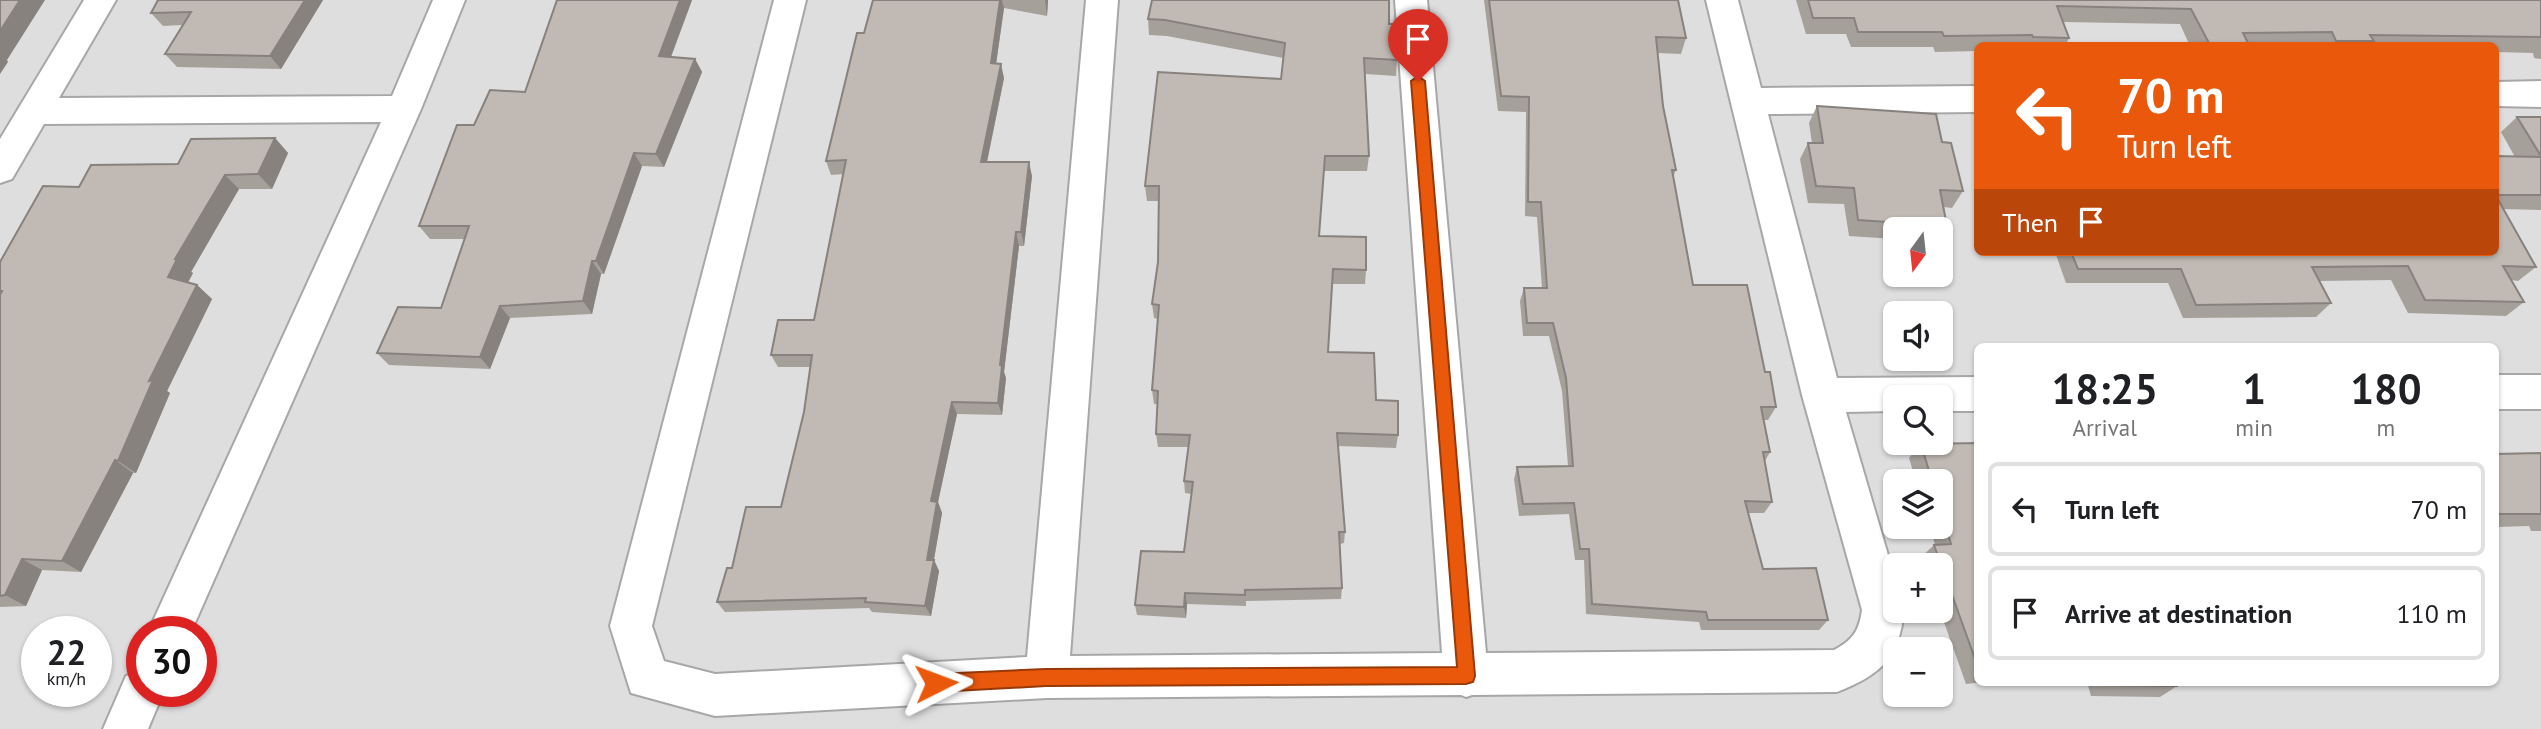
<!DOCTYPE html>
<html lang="en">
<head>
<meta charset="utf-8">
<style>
	body { margin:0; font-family:"PT Sans",sans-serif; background:#f6f6f6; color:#202124; height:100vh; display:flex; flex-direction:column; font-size:26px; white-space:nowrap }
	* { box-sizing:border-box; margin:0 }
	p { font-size:23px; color:#757577 }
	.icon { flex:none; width:38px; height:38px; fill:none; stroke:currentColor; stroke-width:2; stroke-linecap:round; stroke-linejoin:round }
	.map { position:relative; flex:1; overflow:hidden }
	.details { position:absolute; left:1974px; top:343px; width:525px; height:343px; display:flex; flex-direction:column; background:#fff; border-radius:10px; box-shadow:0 2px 5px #0004 }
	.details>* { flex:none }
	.banner { position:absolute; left:1974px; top:42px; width:525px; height:214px; border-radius:10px; box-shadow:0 2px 5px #0004; background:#ea580c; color:#fff; overflow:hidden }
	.needle { width:46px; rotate:195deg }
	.tools { position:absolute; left:1883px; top:217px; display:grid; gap:14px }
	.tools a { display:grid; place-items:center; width:70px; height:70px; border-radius:10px; background:#fff; box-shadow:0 2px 5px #0004; font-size:35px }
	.speed { position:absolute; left:21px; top:616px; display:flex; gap:14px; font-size:35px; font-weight:700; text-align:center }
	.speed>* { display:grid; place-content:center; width:91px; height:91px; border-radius:50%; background:#fff; box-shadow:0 2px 5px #0004; line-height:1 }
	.speed small { font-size:18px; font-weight:400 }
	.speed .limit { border:10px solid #d22; background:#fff; color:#111 }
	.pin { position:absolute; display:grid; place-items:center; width:60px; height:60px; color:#fff; margin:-72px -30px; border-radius:50% 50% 50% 0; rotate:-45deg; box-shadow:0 0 7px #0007 }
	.pin .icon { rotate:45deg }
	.me { position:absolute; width:77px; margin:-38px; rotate:87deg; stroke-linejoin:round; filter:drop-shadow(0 0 5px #0008) }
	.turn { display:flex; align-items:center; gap:24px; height:147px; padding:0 28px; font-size:32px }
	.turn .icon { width:91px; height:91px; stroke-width:2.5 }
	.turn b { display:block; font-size:49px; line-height:60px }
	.then { display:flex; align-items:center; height:66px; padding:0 28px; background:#0003; gap:14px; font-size:26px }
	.eta { display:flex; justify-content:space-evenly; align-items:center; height:119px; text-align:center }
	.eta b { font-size:42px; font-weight:700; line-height:49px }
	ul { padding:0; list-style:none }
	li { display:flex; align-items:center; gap:21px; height:94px; margin:0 14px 10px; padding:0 14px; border:4px solid #e0e0e0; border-radius:10px }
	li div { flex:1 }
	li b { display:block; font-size:26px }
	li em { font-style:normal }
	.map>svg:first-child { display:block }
</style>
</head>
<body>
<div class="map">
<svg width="2541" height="729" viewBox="0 0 2541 729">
	<rect width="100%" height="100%" fill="#f0eee8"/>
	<path fill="#dedede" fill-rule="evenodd" d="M0,0H2541V729H0ZM1978,46H2496V252H1978ZM1895,229H1941V275H1895ZM1895,313H1941V359H1895ZM1978,346H2496V682H1978ZM1895,397H1941V443H1895ZM1895,481H1941V527H1895ZM1895,565H1941V611H1895ZM37,632H96V691H37ZM142,632H201V691H142ZM1895,649H1941V695H1895Z"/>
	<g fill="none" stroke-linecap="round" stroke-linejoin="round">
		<defs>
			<g id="minor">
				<path d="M84,0H116L59,98L392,96L433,0H465L421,109L191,632H148L381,122L44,124L12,179L0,183V139Z"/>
				<path d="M774,0H806L652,626L664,661L715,674L1027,657L1086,0H1118L1070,656L1442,653L1395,0H1427L1486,653L1834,650C1853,640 1859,631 1862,610L1802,395L1706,0H1738L1761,88L1978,86V112L1768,114L1837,378L1978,377V411H1941V397H1895V411L1846,412L1895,579V611H1904C1899,659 1880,675 1837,692L1472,695L1466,697L1461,695L1047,698L715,716L631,693L610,626Z"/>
				<path d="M2541,81V107L2496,106V82Z"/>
				<rect x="2496" y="375" width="45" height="34"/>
				<path d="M142,670V691H164L148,729H103L126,676Z"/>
			</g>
		</defs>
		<use href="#minor" stroke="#a7a7a7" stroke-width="4"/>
		<use href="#minor" fill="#fff" fill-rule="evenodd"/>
	</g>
	<g fill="#a6a09b">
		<path d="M158,0H323L281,69L177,67L165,54L182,25L163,26L151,13Z"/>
		<path d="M557,0H692L671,57L695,59L702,72L664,167L642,166L604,274H601L592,314L510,318L490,369L389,365L377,353L441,308L464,239H430L419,226L474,125L525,92Z"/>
		<path d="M873,0H1048L1047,16L1004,8L996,64L1004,78L987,162L1032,176L1024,246H1019L1004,372L1006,378L1002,415L957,414L938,502L942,513L934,560L939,571L931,616L872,612L869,608L725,612L717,602L732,568L781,507L804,412L810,367H778L771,355L814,320L844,174L831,175L826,161L864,33Z"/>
		<path d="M1484,0H1678L1686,38L1681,54L1658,53L1663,106L1676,170L1673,177L1693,285L1765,372L1776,407L1768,420H1763L1770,452L1765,461L1772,502L1764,513H1748L1763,569L1828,620L1819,630H1701L1699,622L1586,614L1584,560H1575L1569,514L1519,516L1514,479L1517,467L1568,466L1562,391L1549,336H1523L1520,301L1524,288H1542L1537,217L1525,216L1526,112L1498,111Z"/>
		<path d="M1796,0H2541V59L2534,58L2533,53L2496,52V46H2190L2180,24L2063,22L2069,38L2065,46H1978V51L1935,52L1933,47H1851L1846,34H1806Z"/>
		<path d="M1148,19L1389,24L1397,60L1396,76L1365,74L1369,156L1367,171H1324L1319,236L1366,270L1365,284H1332L1328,352L1376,400L1398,435L1396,448L1338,446L1345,532L1344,543L1340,544L1342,588L1341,599L1246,601V606L1187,604L1186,618L1137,615L1135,605L1184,552L1192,494L1185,493L1184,481L1188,447H1158L1156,434L1158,404H1154L1152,390L1158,319L1154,318L1152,304L1158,262L1159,201H1147L1145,186L1281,79L1283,58L1167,36L1149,35Z"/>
		<path d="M1817,106L1942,142L1963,191L1952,208L1944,207L1947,226L1941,236V229H1895V239L1849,236L1844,204L1808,203L1800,159L1808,143H1812L1809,123Z"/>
		<path d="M2517,117H2541V210L2503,209L2536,267L2518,281L2511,280L2524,302L2506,316L2408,313L2391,280L2319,281L2331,303L2316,317L2183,318L2168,283H2066L2055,252H2496V156L2515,157L2501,132Z"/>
		<path d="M275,138L288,153L272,189H239L191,272L193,273L188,283L197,285L212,299L167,391L170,393L136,473H133L81,572L42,570L26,606L0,607V262L79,187L178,164Z"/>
		<path d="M1978,443V682H1984L1966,684L1940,611L1941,565H1924L1921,557L1934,545H1935L1930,527H1941V481H1916L1909,458L1921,444Z"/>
		<path d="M2541,453V531H2531L2529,526L2496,527V454Z"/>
		<path d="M2087,682H2176L2177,686L2160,697L2091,696Z"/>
	</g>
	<g fill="#87827e">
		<path d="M20,0H45L7,60L8,62L0,74V31Z"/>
		<path d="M305,0H323L281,69L270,56Z"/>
		<path d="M680,0H692L666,70L659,56Z"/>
		<path d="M1000,0H1002L1004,8L994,78L991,63Z"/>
		<path d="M1045,0H1048L1047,16Z"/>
		<path d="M695,59L702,72L664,167L656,154Z"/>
		<path d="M1001,64L1004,78L984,176L981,162Z"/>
		<path d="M275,138L288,153L272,189L258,174Z"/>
		<path d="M634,153L642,166L604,274L596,261Z"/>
		<path d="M1029,162L1032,176L1024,246L1021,232Z"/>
		<path d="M225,175L239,189L191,272L193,273L183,291L168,277L175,259Z"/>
		<path d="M1016,232L1019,246L1004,372L1006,378L1002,415L998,403L1000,365Z"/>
		<path d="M592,261L601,274L592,314L583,301Z"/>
		<path d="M197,285L212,299L167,391L170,393L136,473L118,461L149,381Z"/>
		<path d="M500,306L510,318L490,369L480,357Z"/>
		<path d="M952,402L957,414L938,502L942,513L932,570L927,560L931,501Z"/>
		<path d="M115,460L133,473L81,572L62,561Z"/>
		<path d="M22,559L42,570L26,606L5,595Z"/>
		<path d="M934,560L939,571L931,616L925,606Z"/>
		<path d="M1185,593L1187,604L1186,618L1184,607Z"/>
	</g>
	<g fill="#c1bab4" stroke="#87827e" stroke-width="2">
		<path d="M0,0H20L0,31Z"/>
		<path d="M158,0H305L270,56L165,54L191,12L151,13Z"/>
		<path d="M557,0H680L659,56L695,59L656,154L634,153L596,261H592L583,301L500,306L480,357L377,353L398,307L441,308L469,226H419L457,125H474L490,90L525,92Z"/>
		<path d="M873,0H1000L991,63L1001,64L981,162H1029L1021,232H1016L1000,365L1002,366L998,403L952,402L931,501L937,502L927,560H934L925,606L865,602L866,598L717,602L727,568H732L746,507H781L804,412L812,355H771L778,320H814L846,160L826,161L857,33H864Z"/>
		<path d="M1152,0H1389V24H1397V60L1364,58L1369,156H1325L1319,236L1366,237V270L1333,269L1328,352L1374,353L1376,400L1398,401V435L1337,433L1345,532H1339L1342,588L1245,590V595L1185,593L1184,607L1135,605L1141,551L1184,552L1193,482L1184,481L1190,435L1156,434L1158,391L1152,390L1159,305L1152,304L1158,262L1159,186H1145L1158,72L1281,79L1285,43L1165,20L1148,19Z"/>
		<path d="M1489,0H1678L1686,38L1656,37L1663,106L1676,170H1672L1693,285H1747L1765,372H1770L1776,407H1761L1770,452H1763L1772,502L1745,501L1763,569L1816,568L1828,620H1708L1706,612L1592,604L1589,549H1580L1574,503L1523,504L1517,467L1573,466L1566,378L1553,323H1527L1524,288H1547L1541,202H1528L1529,97L1501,96Z"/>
		<path d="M1808,0H2541V37L2370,35L2374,41H2336L2332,32L2243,33L2248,43H2209L2191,9L2057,6L2069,38L2033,37L2032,35L1944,36L1942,32H1858L1854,18H1813Z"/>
		<path d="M1817,106L1936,114L1942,142L1951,143L1963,191L1940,190L1947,226L1858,220L1854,188L1816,186L1808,143H1823Z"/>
		<path d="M2517,117H2541V156Z"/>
		<path d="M275,138L258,174L225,175L175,259H177L168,277L197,285L149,381L153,380L118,461L115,460L62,561L22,559L5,595L0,596V295L2,291H0V262L43,186L79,187L91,165L178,164L191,139Z"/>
		<path d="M2496,156L2541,157V195H2496Z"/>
		<path d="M2496,196L2536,267L2503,266L2524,302L2425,300L2408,266L2312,267L2331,303L2196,305L2181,269H2078L2071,252H2496Z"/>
		<path d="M1978,443V667L1934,545L1951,544L1941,510V481H1932L1921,444Z"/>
		<path d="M2541,453V514H2496V454Z"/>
		<path d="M2106,682H2176L2177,686L2107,685Z"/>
	</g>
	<path fill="#ea580c" stroke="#983908" stroke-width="2" d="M1418,76L1425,81L1475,676L1473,682L1466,684L1046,686L936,692L930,689L927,683L930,677L936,674L1046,669L1457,667L1411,81Z"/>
</svg>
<div class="tools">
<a><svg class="needle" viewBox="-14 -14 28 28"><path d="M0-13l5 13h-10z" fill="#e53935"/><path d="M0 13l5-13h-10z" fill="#757577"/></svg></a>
<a><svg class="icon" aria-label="sound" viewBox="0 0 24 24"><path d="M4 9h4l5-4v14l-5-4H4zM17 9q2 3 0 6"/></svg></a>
<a><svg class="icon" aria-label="search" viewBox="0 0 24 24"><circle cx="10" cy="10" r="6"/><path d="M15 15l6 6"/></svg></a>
<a><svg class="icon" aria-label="layers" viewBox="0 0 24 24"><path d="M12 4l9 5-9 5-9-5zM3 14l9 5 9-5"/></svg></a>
<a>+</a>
<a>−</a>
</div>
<div class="speed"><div>22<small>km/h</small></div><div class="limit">30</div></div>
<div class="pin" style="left:1418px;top:81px;background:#d93025"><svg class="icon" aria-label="arrive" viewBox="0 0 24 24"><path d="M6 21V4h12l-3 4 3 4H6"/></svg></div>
<svg class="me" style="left:936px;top:683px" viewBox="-20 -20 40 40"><path d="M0-17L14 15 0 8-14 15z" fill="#ea580c" stroke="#fff" stroke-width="4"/></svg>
<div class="banner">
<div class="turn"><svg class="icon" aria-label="left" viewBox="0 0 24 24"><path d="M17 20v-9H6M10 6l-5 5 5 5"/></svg><div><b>70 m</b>Turn left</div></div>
<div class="then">Then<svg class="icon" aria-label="arrive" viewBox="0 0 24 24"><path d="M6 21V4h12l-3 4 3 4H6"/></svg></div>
</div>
<section class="details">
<div class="eta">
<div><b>18:25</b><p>Arrival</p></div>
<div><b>1</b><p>min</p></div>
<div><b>180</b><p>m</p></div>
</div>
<ul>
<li><svg class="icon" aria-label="left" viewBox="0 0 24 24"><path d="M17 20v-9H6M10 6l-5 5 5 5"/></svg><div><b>Turn left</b></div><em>70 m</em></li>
<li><svg class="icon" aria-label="arrive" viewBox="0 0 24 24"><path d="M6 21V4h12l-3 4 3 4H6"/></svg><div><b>Arrive at destination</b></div><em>110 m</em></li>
</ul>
</section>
</div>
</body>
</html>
